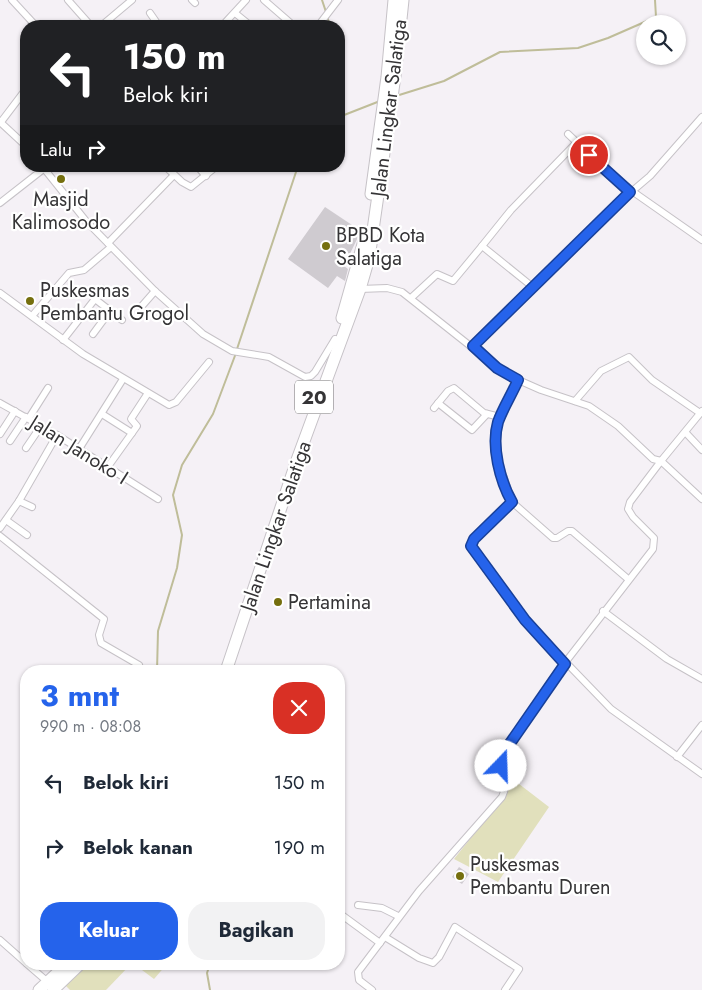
<!DOCTYPE html>
<html lang="id">
<head>
<meta charset="utf-8">
<style>
	body { margin:0; font-family:Jost,sans-serif; background:#f2f2f3; color:#1f2937; height:100vh; display:flex; flex-direction:column; font-size:19px; white-space:nowrap }
	* { box-sizing:border-box; margin:0 }
	p { font-size:16px; color:#747a83 }
	.icon { flex:none; width:28px; height:28px; fill:none; stroke:currentColor; stroke-width:2; stroke-linecap:round; stroke-linejoin:round }
	.map { position:relative; flex:1; overflow:hidden }
	.drawer { position:absolute; left:20px; top:665px; width:325px; height:305px; display:flex; flex-direction:column; background:#fff; border-radius:20px; box-shadow:0 1px 4px #0004 }
	.drawer>* { flex:none }
	.top-card { position:absolute; left:20px; top:20px; width:325px; height:152px; border-radius:20px; box-shadow:0 1px 4px #0004; background:#202124; color:#fff; overflow:hidden }
	.tools { position:absolute; left:636px; top:15px; display:grid; gap:10px }
	.tools a { display:grid; place-items:center; width:50px; height:50px; border-radius:50%; background:#fff; box-shadow:0 1px 4px #0004; font-size:25px }
	.pin { position:absolute; display:grid; place-items:center; width:42px; height:42px; color:#fff; margin:-21px; border:2px solid #fff; border-radius:50%; box-shadow:0 1px 5px #0007 }
	.me { position:absolute; width:55px; margin:-28px; rotate:21deg; stroke-linejoin:round; filter:drop-shadow(0 0 4px #0008) }
	.turn { display:flex; align-items:center; gap:18px; height:105px; padding:0 20px; font-size:22px }
	.turn .icon { width:65px; height:65px; stroke-width:2.5 }
	.turn b { display:block; font-size:35px; line-height:42px }
	.then { display:flex; align-items:center; height:48px; padding:0 20px; background:#0003; gap:10px; font-size:19px }
	.round { display:grid; place-items:center; flex:none; width:52px; height:52px; border-radius:20px; background:#f2f2f3 }
	.summary { display:flex; align-items:center; justify-content:space-between; height:85px; padding:0 20px }
	h1 { font-size:30px; font-weight:700; line-height:38px; color:#2563eb }
	.primary-button { display:flex; gap:10px; margin-top:auto; padding:10px 20px }
	.primary-button a { flex:1; height:58px; border-radius:20px; background:#2563eb; color:#fff; font-size:20px; font-weight:700; line-height:58px; text-align:center }
	.primary-button a+a { background:#f2f2f3; color:#1f2937 }
	ul { padding:0; list-style:none }
	li { display:flex; align-items:center; gap:15px; height:65px; padding:0 20px }
	li div { flex:1 }
	li b { display:block; font-size:19px }
	li em { font-style:normal }
	.map>svg:first-child { display:block }
</style>
</head>
<body>
<div class="map">
<svg width="702" height="990" viewBox="0 0 702 990">
	<rect width="100%" height="100%" fill="#f5f1f6"/>
	<g fill="#e1e0bc">
		<path d="M510,777L549,807L498,882L454,859L506,794Z"/>
		<path d="M90,964H131L106,990H70L65,985Z"/>
		<path d="M134,964H167L154,979Z"/>
	</g>
	<g fill="none" stroke-linecap="round" stroke-linejoin="round">
		<g stroke="#bfbd99" stroke-width="2">
			<path d="M322,0L326,12"/>
			<path d="M327,16L330,26"/>
			<path d="M396,96L444,81L500,52L578,48L608,38L656,17L655,0"/>
			<path d="M339,117L380,101"/>
			<path d="M237,349L298,166"/>
			<path d="M157,671L158,631L177,568L182,535L173,495L182,465L213,414L236,353"/>
			<path d="M210,990L207,973L210,964"/>
		</g>
	</g>
	<g fill="#cfcbd0">
		<path d="M325,207L361,231L344,266L348,269L345,281L337,276L328,288L288,259Z"/>
		<path d="M459,867L469,874L462,884L452,877Z"/>
	</g>
	<g fill="none" stroke-linecap="round" stroke-linejoin="round">
		<defs>
			<g id="minor">
				<path d="M12,0L36,26"/>
				<path d="M68,0L91,26"/>
				<path d="M192,0L195,3"/>
				<path d="M264,0L294,26"/>
				<path d="M150,13L159,26"/>
				<path d="M235,13L251,26"/>
				<path d="M101,26L132,0"/>
				<path d="M222,26L246,0"/>
				<path d="M318,26L338,0"/>
				<path d="M0,122L26,146"/>
				<path d="M1,122L26,89"/>
				<path d="M568,134L630,193"/>
				<path d="M42,166L86,221L155,291L203,334L232,351L269,357L305,377L311,376L315,372L335,339L342,341"/>
				<path d="M165,166L182,182L191,187L217,166"/>
				<path d="M197,166L206,176"/>
				<path d="M632,191L702,240"/>
				<path d="M0,203L46,167"/>
				<path d="M108,243L174,175"/>
				<path d="M534,288L482,246L511,210L576,143"/>
				<path d="M360,289L387,288L402,292L507,375L541,390L589,406L618,426L653,459L661,461L630,502L628,509L633,517L654,538L653,549L554,677L504,752C496,769 511,779 502,797L419,891L358,972L359,980L372,990"/>
				<path d="M0,293L83,354L169,405L176,402L209,362"/>
				<path d="M411,298L437,274L453,281L482,246"/>
				<path d="M95,299L103,289"/>
				<path d="M141,307L155,291"/>
				<path d="M32,316L69,273L84,270L111,247"/>
				<path d="M93,334L110,311"/>
				<path d="M63,340L95,299L122,320"/>
				<path d="M473,347L630,193L650,176L702,117"/>
				<path d="M518,380L498,424L496,438L499,463L512,502L553,538H557L568,531H572L628,579"/>
				<path d="M575,401L601,371L629,357L652,380L700,413"/>
				<path d="M0,403L57,435L158,499"/>
				<path d="M438,403L472,430L487,414"/>
				<path d="M434,408L448,391L454,388L484,413L500,417"/>
				<path d="M702,411L661,461L702,499"/>
				<path d="M102,414L132,433"/>
				<path d="M29,418L48,388"/>
				<path d="M686,433L702,450"/>
				<path d="M0,434L15,411"/>
				<path d="M10,441L26,417"/>
				<path d="M26,448L41,426"/>
				<path d="M79,449L123,379"/>
				<path d="M107,468L137,426L131,419L148,393"/>
				<path d="M19,501L32,507"/>
				<path d="M512,502L474,539L472,549L525,620L611,709L702,774"/>
				<path d="M6,520L27,535"/>
				<path d="M0,528L19,501L57,435"/>
				<path d="M0,536L104,619L99,635L101,643L139,665"/>
				<path d="M603,611L667,659L702,679"/>
				<path d="M677,757L702,725"/>
				<path d="M358,905L382,908L398,916"/>
				<path d="M339,913L380,943"/>
				<path d="M385,937L419,958L433,963L439,957L455,927L519,969L505,990"/>
				<path d="M0,940L26,963"/>
				<path d="M27,964L49,983"/>
			</g>
			<g id="trunk">
				<path d="M371,194L387,77L394,0"/>
				<path d="M342,318L365,237"/>
				<path d="M226,671L297,460L360,289L369,258L395,76L403,0"/>
				<path d="M39,990L67,964"/>
				<path d="M53,990L80,964"/>
			</g>
		</defs>
		<use href="#minor" stroke="#c6c2c7" stroke-width="8"/>
		<use href="#trunk" stroke="#c6c2c7" stroke-width="13"/>
		<use href="#minor" stroke="#fff" stroke-width="6"/>
		<use href="#trunk" stroke="#fff" stroke-width="11"/>
	</g>
	<g fill="none" stroke-linecap="round" stroke-linejoin="round">
		<defs>
			<path id="route" d="M501,766L504,752L565,664L525,620L471,546L474,539L512,502C500,481 491,446 498,422C503,408 512,394 518,380L497,368L473,346L630,192L589,155"/>
		</defs>
		<use href="#route" stroke="#184099" stroke-width="12"/>
		<use href="#route" stroke="#2563eb" stroke-width="9"/>
	</g>
	<g fill="#756f0e" stroke="#fff" stroke-width="2">
		<circle cx="61" cy="179" r="5"/>
		<circle cx="326" cy="246" r="5"/>
		<circle cx="30" cy="301" r="5"/>
		<circle cx="278" cy="602" r="5"/>
		<circle cx="460" cy="876" r="5"/>
	</g>
	<g text-anchor="middle" dominant-baseline="central" stroke-width="4.5" stroke-linejoin="round" paint-order="stroke">
		<rect fill="#fff" stroke="#727172" stroke-width="1" x="295" y="380.5" width="38" height="33" rx="4"/>
		<g font-size="19" font-weight="bold" fill="#353436">
			<text x="314" y="397">20</text>
		</g>
		<g font-size="20" fill="#353436" stroke="#fff">
			<text transform="translate(389 108) rotate(-83)">Jalan Lingkar Salatiga</text>
			<text transform="translate(79 450) rotate(32)">Jalan Janoko I</text>
			<text transform="translate(276 526) rotate(-71)">Jalan Lingkar Salatiga</text>
		</g>
		<g font-size="20" fill="#353436" stroke="#fff" text-anchor="start">
			<text x="61" y="199" text-anchor="middle">Masjid<tspan x="61" dy="23">Kalimosodo</tspan></text>
			<text x="336" y="235">BPBD Kota<tspan x="336" dy="23">Salatiga</tspan></text>
			<text x="40" y="290">Puskesmas<tspan x="40" dy="23">Pembantu Grogol</tspan></text>
			<text x="288" y="602">Pertamina</text>
			<text x="470" y="864">Puskesmas<tspan x="470" dy="23">Pembantu Duren</tspan></text>
		</g>
	</g>
</svg>
<div class="tools">
<a><svg class="icon" aria-label="search" viewBox="0 0 24 24"><circle cx="10" cy="10" r="6"/><path d="M15 15l6 6"/></svg></a>
</div>
<div class="pin" style="left:589px;top:155px;background:#d93025"><svg class="icon" aria-label="arrive" viewBox="0 0 24 24"><path d="M6 21V4h12l-3 4 3 4H6"/></svg></div>
<svg class="me" style="left:501px;top:766px" viewBox="-20 -20 40 40"><circle r="19" fill="#fff"/><path d="M0-13L10 11 0 6-10 11z" fill="#2563eb"/></svg>
<div class="top-card">
<div class="turn"><svg class="icon" aria-label="left" viewBox="0 0 24 24"><path d="M17 20v-9H6M10 6l-5 5 5 5"/></svg><div><b>150 m</b>Belok kiri</div></div>
<div class="then">Lalu<svg class="icon" aria-label="right" viewBox="0 0 24 24"><path d="M7 20v-9h11M14 6l5 5-5 5"/></svg></div>
</div>
<section class="drawer">
<div class="summary"><div><h1>3 mnt</h1><p>990 m · 08:08</p></div><a class="round" style="background:#d93025;color:#fff"><svg class="icon" aria-label="close" viewBox="0 0 24 24"><path d="M6 6l12 12M18 6L6 18"/></svg></a></div>
<ul>
<li><svg class="icon" aria-label="left" viewBox="0 0 24 24"><path d="M17 20v-9H6M10 6l-5 5 5 5"/></svg><div><b>Belok kiri</b></div><em>150 m</em></li>
<li><svg class="icon" aria-label="right" viewBox="0 0 24 24"><path d="M7 20v-9h11M14 6l5 5-5 5"/></svg><div><b>Belok kanan</b></div><em>190 m</em></li>
</ul>
<div class="primary-button"><a>Keluar</a><a>Bagikan</a></div>
</section>
</div>
</body>
</html>
